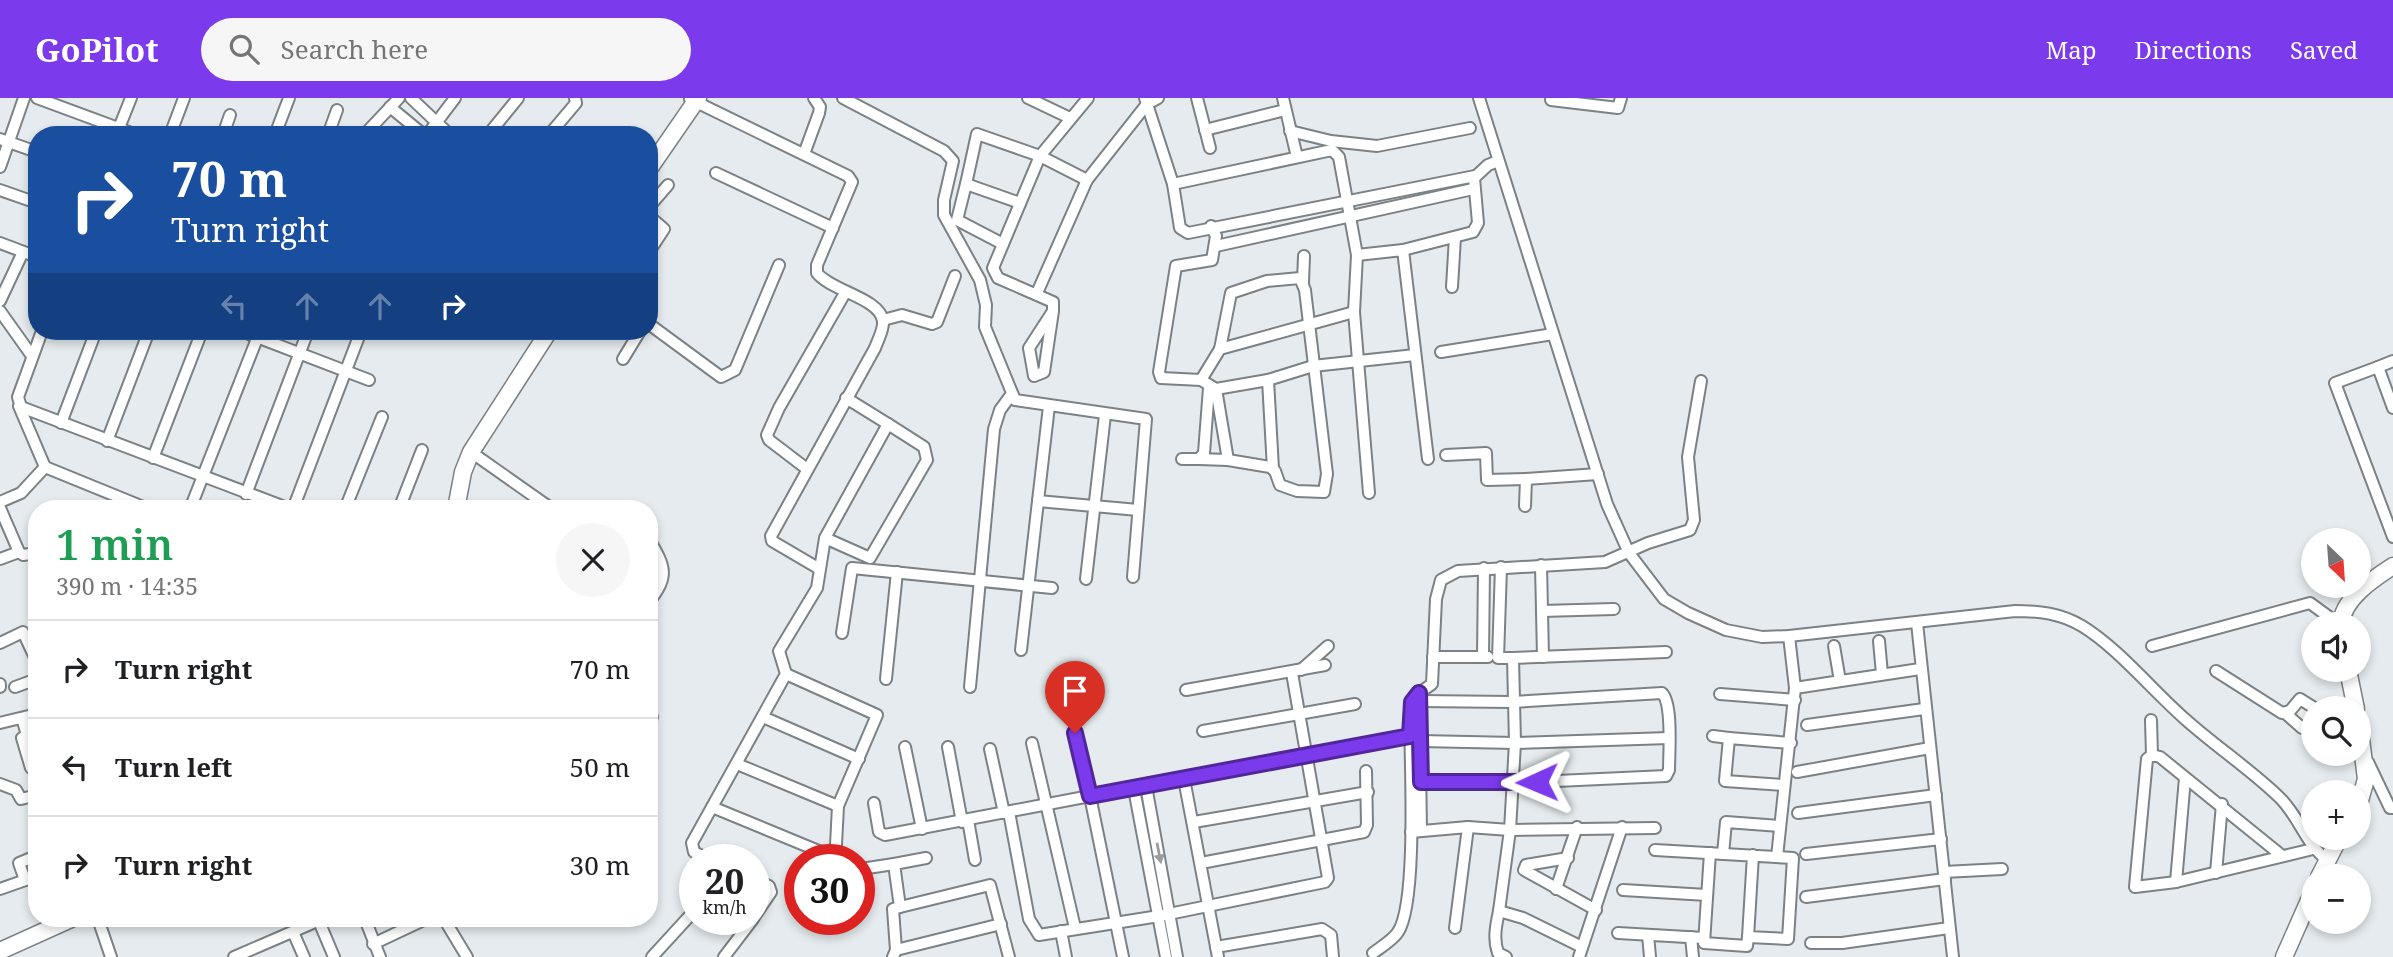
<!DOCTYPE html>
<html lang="en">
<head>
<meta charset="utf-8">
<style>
	body { margin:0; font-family:"Noto Serif",serif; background:#f6f6f6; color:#202124; height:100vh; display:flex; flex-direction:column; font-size:26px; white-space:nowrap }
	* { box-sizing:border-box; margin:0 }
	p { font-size:23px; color:#757577 }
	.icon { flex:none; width:38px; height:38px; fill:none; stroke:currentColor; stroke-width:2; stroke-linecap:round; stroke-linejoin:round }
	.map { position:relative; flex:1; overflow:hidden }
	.panel { position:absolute; left:28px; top:402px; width:630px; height:427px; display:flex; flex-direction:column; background:#fff; border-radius:28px; box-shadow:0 4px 10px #0003 }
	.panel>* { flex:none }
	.guide { position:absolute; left:28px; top:28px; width:630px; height:214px; border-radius:28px; box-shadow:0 4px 10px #0003; background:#1a4fa0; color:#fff; overflow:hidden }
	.needle { width:46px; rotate:155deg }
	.buttons { position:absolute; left:2301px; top:430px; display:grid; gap:14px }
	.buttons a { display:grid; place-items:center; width:70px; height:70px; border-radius:50%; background:#fff; box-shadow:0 4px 10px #0003; font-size:35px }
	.speed { position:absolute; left:679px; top:746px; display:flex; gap:14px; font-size:35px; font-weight:700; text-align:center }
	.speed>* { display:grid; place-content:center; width:91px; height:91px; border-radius:50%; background:#fff; box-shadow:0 4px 10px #0003; line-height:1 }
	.speed small { font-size:18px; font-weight:400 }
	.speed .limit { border:10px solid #d22; background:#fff; color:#111 }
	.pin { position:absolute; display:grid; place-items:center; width:60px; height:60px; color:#fff; margin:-72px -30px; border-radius:50% 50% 50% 0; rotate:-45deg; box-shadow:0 0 7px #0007 }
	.pin .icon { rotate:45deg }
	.me { position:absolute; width:77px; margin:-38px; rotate:269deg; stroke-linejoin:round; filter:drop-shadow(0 0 5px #0008) }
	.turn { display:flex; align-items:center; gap:24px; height:147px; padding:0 28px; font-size:32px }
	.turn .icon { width:91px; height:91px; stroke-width:2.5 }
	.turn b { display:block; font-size:49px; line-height:60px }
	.lanes { display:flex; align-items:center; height:66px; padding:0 28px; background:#0003; justify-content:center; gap:35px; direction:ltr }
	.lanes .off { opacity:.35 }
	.round { display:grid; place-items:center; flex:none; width:74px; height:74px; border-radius:37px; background:#f6f6f6 }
	.head { display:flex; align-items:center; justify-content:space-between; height:119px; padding:0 28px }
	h1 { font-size:42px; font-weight:600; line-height:52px; color:#1e9e55 }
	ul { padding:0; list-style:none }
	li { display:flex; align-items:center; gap:21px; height:98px; padding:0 28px; border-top:2px solid #e0e0e0 }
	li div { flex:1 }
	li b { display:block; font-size:26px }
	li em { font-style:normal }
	header { display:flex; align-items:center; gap:42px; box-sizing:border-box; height:98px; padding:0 35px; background:#7c3aed; color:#fff }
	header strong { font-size:33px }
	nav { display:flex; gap:38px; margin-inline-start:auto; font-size:24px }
	.search { width:490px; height:63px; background:#f6f6f6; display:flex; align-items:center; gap:18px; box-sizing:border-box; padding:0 24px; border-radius:38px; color:#757577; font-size:26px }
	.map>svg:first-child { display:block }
</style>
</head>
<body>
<header>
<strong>GoPilot</strong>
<div class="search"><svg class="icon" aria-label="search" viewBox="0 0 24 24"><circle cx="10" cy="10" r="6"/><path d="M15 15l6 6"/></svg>Search here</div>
<nav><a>Map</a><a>Directions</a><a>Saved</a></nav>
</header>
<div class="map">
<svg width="2393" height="859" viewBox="0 0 2393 859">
	<rect width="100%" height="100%" fill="#e5ebee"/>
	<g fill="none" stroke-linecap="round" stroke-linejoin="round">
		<defs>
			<g id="street">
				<path d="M37,0L137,37"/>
				<path d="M411,0L450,37"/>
				<path d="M843,0L944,53L953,63L944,102V117L980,182L986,207L985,229L1015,302L1146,321L1133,479"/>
				<path d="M1028,0L1070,20"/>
				<path d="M1145,0L1173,86L1180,130L1188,135L1475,78"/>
				<path d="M1197,0L1210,50"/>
				<path d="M1283,0L1297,59"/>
				<path d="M1479,0L1607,406L1629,455L1664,501L1688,515L1726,532L1762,539L1789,538L2015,513C2039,513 2060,515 2082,528C2118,550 2152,592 2185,621C2215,648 2250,671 2279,699C2299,718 2305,745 2327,762"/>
				<path d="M690,1L848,78L852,84L817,167V175C831,193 880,200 883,223C884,231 878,242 875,250L771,438L772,443L818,470"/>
				<path d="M1551,2L1618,10L1621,0"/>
				<path d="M390,9L424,37"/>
				<path d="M119,30L131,0"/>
				<path d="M1205,32L1285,12"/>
				<path d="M1290,33L1331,43L1377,48L1470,30"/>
				<path d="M170,37L184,0"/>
				<path d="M223,37L230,17"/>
				<path d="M275,37L289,0"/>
				<path d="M328,37L337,12"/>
				<path d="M364,37L399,0"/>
				<path d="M427,37L455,0"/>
				<path d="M488,37L518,0"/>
				<path d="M549,37L576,5L575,0"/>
				<path d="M0,41L37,54"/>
				<path d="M804,56L819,15L820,9L814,0"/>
				<path d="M0,69L24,0"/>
				<path d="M716,75L833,130"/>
				<path d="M966,86L977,36L1040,58L1087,82"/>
				<path d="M1173,86L1332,52L1339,59L1357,157L1403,152L1428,361"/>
				<path d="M0,92L37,105"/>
				<path d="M649,109L668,87"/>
				<path d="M649,118L664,131L649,154"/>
				<path d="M1211,128L1216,138L1212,162L1176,168L1159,274L1161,280L1201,282L1220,251L1354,214"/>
				<path d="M0,145L37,159"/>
				<path d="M1003,146L957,122L966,86L1020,105"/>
				<path d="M1216,148L1473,91"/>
				<path d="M1403,152L1473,134L1478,125L1474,80L1488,67L1498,63"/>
				<path d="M1357,157L1354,214L1369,395"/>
				<path d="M1303,184L1304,158"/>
				<path d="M1452,189L1455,139"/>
				<path d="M1037,195L1087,82L1147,6L1158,0"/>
				<path d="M0,203L23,154"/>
				<path d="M0,213L32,258"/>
				<path d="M1053,213L1029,250L1034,278L1044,274L1053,213V204L998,180L993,170L1040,58L1088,0"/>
				<path d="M883,222L902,217L932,226L937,224L955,178"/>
				<path d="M649,226L721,279L735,272L779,167"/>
				<path d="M42,233L18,299L21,309L290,411"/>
				<path d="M241,233L369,282"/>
				<path d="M1441,254L1553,236"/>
				<path d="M623,261L640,233"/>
				<path d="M2393,263L2378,269L2393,310"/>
				<path d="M2378,269L2335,285L2393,439"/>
				<path d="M1201,282L1216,291L1268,282L1313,268L1415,257"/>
				<path d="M1268,282L1273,371"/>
				<path d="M1216,291L1228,362L1270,369L1275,373L1280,387L1297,393L1324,394L1327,376L1305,192L1300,180L1267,183L1231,195L1220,251"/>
				<path d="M846,300L888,326"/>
				<path d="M1049,308L1038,403L1138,412"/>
				<path d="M61,325L96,233"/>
				<path d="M107,343L149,233"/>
				<path d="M471,354L552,411"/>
				<path d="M1446,357L1486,355L1487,382L1526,381"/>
				<path d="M153,360L202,233"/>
				<path d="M1182,361H1199L1204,355L1209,290"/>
				<path d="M1199,361L1228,362"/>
				<path d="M45,369L148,411"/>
				<path d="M807,371L769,342L767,337L779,310L845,195"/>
				<path d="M246,396L308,233"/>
				<path d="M0,404L21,395L45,369L19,308"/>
				<path d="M1525,408L1526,381L1598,376"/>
				<path d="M0,410L19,454L23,457L37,455"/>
				<path d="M190,411L260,233"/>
				<path d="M293,411L361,233"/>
				<path d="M345,411L382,319"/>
				<path d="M399,411L422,352"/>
				<path d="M649,441C665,469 670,477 649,504"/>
				<path d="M0,461L19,454"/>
				<path d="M1541,467L1543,559"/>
				<path d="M1086,481L1105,317"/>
				<path d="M1542,513L1614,511"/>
				<path d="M1917,525L1953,859"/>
				<path d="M842,535L852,470L1052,490"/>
				<path d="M1789,538L1795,590L1920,571"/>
				<path d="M1879,543L1882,576"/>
				<path d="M0,545L23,534L37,564"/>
				<path d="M1834,548L1840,583"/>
				<path d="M2152,548L2310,505L2340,527"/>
				<path d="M1021,552L1038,403"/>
				<path d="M1433,559H1488"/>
				<path d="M1483,559L1484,470"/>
				<path d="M1513,560L1666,554"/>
				<path d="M1301,572L1328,548"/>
				<path d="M2216,573L2282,615L2290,613L2300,601L2316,611"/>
				<path d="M886,581L897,474"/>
				<path d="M0,586V589"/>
				<path d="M15,589L37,581"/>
				<path d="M970,589L994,331L1000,312L1011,297"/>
				<path d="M1186,592L1325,567"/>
				<path d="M1720,596L1795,602"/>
				<path d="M1419,598L1421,733"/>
				<path d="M1419,603L1512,604L1662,595C1673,606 1669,655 1669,672L1666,678L1512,685L1421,684"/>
				<path d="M649,613L652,619L649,625"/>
				<path d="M2285,615L2302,630"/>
				<path d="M763,619L859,661"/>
				<path d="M22,620L27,637L22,640L31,670L37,667"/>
				<path d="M2151,622L2152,657"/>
				<path d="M0,625L37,616"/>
				<path d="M1807,627L1924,611"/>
				<path d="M1203,633L1355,606"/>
				<path d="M1075,635L1090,698L1410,638"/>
				<path d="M1713,638L1729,640"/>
				<path d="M1420,643L1515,645L1669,640"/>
				<path d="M1032,645L1075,830"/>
				<path d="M905,649L922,731"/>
				<path d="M948,649L962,724"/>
				<path d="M990,651L1004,715"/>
				<path d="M2368,664L2390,710H2393"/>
				<path d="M737,666L838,708L877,617L786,576"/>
				<path d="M1797,674L1930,650"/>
				<path d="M1184,681L1218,859"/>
				<path d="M0,686L16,692L21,701L37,697"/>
				<path d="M1783,687L1725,683L1729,640L1791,645"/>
				<path d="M1146,688L1177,859"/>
				<path d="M1134,691L1166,859"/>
				<path d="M874,705L879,734L885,737L1090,698L1123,859"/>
				<path d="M712,709L826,756L833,753L836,747L838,708"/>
				<path d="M1009,714L1029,821L1039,837L1159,818L1325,784L1328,780L1292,575"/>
				<path d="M1798,715L1936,697"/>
				<path d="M968,722L975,762"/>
				<path d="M1194,724L1368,694"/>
				<path d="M1411,734L1468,729L1510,732L1655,730"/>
				<path d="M1655,752C1701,755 1747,757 1793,760L1788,841L1748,839L1753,757"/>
				<path d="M1710,755L1704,845L1747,848L1748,839"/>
				<path d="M1723,756L1726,724L1780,728"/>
				<path d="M1806,756L1941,741"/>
				<path d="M2281,757L2160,659L2152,657L2147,661L2135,789L2176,784L2313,751"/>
				<path d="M1777,759L1795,590"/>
				<path d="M1568,760L1526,767L1524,772L1596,812"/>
				<path d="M708,761L694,754L692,745L786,576L779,553L817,490L825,440L888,326L924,349L927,362L870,460L825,440"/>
				<path d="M1201,765L1364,734L1367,727L1366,673"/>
				<path d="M861,771L894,766"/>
				<path d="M1944,774L2002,771"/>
				<path d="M2216,775L2222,706"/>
				<path d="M754,781L769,788L771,794L754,819"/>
				<path d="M25,782L19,765L36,758"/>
				<path d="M2176,784L2185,680"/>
				<path d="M0,791L37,778"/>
				<path d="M1556,791L1577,729"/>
				<path d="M1623,792L1707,797"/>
				<path d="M1806,799L1945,781"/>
				<path d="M900,809L990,787L1009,859"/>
				<path d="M1499,813L1510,732L1515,645L1513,560H1498L1501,469"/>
				<path d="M98,821L111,859"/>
				<path d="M318,821L334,859"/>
				<path d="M365,821L380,859"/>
				<path d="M444,821L467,859"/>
				<path d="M1455,830L1468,729"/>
				<path d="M1061,833L1066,859"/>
				<path d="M293,834L304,859"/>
				<path d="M1618,835L1704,840"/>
				<path d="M1648,837L1650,859"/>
				<path d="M1691,839L1693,859"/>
				<path d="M1811,845H1842L1949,830"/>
				<path d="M373,846L426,821"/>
				<path d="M1216,849L1322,831L1331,837L1333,859"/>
				<path d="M896,852L1001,826"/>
				<path d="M1373,855C1381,849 1393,842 1398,834C1418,804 1410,658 1410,616L1415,598L1432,586L1436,501L1441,482L1458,473L1605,464L1648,445L1690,432L1694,422L1688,359L1701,283"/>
				<path d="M234,859L322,821"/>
				<path d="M652,859L695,812"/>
				<path d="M724,859L753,821"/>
				<path d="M893,859L896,852L893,811L900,809L894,766L926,760"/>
				<path d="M1506,859L1498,855C1493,841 1496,827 1499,813L1523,820L1582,849"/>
				<path d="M1579,859L1622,729"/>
			</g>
			<g id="secondary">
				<path d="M649,71L698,0"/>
				<path d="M456,411L463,374L471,354L549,233"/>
				<path d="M2341,527C2342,501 2373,481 2393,468"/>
				<path d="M2348,572L2356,611"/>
				<path d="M2359,625L2366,681L2359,706"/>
				<path d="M2319,779L2339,740"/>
				<path d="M0,853L71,821"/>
				<path d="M2284,859L2314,791"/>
			</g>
		</defs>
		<use href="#street" stroke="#7b8184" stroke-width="14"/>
		<use href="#secondary" stroke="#7b8184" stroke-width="19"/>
		<use href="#street" stroke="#fff" stroke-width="10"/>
		<use href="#secondary" stroke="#fff" stroke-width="16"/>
	</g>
	<defs><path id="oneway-solid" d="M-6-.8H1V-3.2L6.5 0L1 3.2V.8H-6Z" transform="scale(1.75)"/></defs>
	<use fill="#9b9c9c" href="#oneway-solid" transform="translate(1159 755) rotate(79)"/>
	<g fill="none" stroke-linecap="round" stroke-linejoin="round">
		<defs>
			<path id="route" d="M1075,635L1090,698L1410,638L1412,604L1419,595L1421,684H1537"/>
		</defs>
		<use href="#route" stroke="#51269a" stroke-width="18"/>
		<use href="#route" stroke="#7c3aed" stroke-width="12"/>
	</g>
</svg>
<div class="buttons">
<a><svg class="needle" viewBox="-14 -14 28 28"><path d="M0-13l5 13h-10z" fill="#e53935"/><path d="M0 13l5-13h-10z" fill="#757577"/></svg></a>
<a><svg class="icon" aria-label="sound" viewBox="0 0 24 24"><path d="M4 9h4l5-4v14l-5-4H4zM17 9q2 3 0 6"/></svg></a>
<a><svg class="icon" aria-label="search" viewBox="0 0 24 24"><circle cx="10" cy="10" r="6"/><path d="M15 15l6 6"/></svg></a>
<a>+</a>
<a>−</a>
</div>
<div class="speed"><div>20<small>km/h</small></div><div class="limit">30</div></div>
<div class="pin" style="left:1075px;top:635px;background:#d93025"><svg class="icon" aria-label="arrive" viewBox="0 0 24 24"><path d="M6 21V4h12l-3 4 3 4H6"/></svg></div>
<svg class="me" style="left:1537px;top:684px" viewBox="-20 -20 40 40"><path d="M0-17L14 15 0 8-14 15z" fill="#7c3aed" stroke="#fff" stroke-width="4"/></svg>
<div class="guide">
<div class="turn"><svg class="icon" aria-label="right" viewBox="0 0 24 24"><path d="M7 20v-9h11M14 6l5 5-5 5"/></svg><div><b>70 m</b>Turn right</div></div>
<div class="lanes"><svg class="icon off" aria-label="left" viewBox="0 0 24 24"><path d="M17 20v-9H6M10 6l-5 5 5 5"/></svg><svg class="icon off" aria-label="ahead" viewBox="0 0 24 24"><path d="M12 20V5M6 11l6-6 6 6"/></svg><svg class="icon off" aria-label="ahead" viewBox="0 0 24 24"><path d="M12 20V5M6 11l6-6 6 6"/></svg><svg class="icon" aria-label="right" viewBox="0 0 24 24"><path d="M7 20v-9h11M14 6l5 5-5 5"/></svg></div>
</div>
<section class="panel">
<div class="head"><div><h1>1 min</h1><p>390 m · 14:35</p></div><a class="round"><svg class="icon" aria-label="close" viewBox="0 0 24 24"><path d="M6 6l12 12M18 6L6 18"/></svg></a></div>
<ul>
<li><svg class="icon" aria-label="right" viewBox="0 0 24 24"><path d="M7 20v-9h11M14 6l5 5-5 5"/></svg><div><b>Turn right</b></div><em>70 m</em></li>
<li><svg class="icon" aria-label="left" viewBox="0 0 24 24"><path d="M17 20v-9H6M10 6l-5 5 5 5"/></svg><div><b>Turn left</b></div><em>50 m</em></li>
<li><svg class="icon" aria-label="right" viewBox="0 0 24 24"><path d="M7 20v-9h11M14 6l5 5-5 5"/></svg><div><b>Turn right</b></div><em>30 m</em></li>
</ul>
</section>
</div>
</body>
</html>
